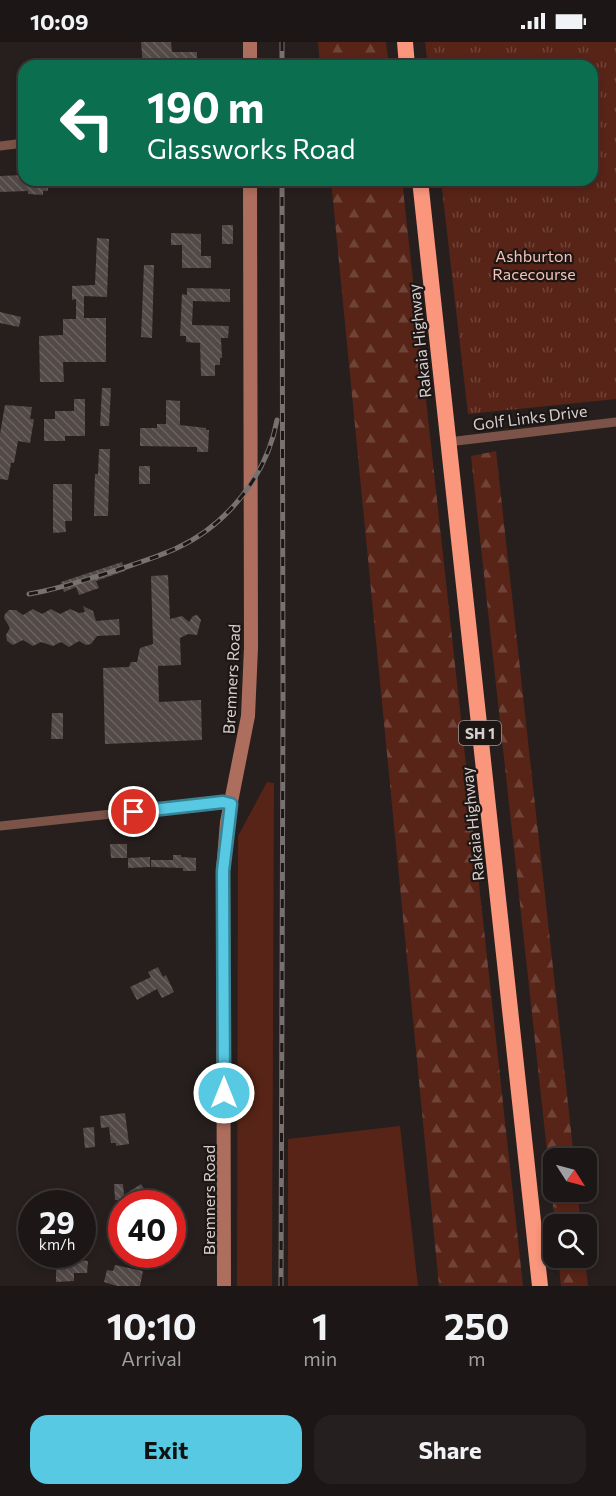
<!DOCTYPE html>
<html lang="en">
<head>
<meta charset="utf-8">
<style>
	body { margin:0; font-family:Commissioner,sans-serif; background:#25201f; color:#f1f3f6; height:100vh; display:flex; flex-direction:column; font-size:22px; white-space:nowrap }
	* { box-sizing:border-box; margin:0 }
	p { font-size:20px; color:#a09fa1 }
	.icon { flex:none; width:33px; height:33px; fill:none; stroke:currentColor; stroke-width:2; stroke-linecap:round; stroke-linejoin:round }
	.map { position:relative; height:1244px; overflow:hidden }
	.panel { display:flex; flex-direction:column; background:#1c1716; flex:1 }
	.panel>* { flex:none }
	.hud { position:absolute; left:18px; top:18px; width:580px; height:126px; border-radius:18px; box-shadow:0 3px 9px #0003,0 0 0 2px #3a3635; background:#0b6e4f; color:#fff; overflow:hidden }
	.needle { width:39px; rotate:126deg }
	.tools { position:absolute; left:543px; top:1106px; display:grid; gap:12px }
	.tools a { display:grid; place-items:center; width:54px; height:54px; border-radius:12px; background:#1c1716; box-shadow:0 3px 9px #0003,0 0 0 2px #3a3635; font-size:30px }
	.speed { position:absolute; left:18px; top:1148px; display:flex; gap:12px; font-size:30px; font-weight:700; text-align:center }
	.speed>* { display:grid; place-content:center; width:78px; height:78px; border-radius:50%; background:#1c1716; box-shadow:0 3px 9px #0003,0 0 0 2px #3a3635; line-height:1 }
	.speed small { font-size:15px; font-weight:400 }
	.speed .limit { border:9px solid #d22; background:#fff; color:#111 }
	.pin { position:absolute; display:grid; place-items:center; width:51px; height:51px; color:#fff; margin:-26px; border:3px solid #fff; border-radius:50%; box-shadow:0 2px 6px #0007 }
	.me { position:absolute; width:66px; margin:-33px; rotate:0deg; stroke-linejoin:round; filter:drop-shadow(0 0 4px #0008) }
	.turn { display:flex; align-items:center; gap:21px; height:126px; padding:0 30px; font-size:27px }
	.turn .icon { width:78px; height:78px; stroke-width:2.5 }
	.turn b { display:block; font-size:42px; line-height:51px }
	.eta { display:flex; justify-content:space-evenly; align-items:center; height:102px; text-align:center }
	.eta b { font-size:36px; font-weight:700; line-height:42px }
	.action { display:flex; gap:12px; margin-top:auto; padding:12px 30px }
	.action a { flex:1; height:69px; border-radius:18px; background:#58c9e3; color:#111; font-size:24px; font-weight:700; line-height:69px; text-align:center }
	.action a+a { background:#25201f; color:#f1f3f6 }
	.status { display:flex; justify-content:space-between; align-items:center; height:42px; padding:0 30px; background:#1c1716; direction:ltr }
	.status svg { height:16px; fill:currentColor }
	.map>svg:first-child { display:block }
</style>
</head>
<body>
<div class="status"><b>10:09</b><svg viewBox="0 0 49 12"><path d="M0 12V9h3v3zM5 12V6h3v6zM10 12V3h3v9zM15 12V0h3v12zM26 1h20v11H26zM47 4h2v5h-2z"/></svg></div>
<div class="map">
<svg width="616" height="1244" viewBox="0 0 616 1244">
	<defs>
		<pattern id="forest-firs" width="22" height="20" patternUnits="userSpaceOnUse" patternTransform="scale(1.5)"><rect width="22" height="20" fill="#582417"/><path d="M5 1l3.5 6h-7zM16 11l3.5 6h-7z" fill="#6f4338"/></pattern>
		<pattern id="park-tufts" width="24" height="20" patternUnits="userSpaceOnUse" patternTransform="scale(1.5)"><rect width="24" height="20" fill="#582417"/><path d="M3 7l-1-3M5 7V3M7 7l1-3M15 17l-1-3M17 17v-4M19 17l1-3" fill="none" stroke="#6f4338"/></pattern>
		<pattern id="building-back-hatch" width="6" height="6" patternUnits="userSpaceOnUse" patternTransform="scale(1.5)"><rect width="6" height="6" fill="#534a48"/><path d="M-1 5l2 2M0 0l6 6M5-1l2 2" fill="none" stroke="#6b6361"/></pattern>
	</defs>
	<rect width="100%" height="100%" fill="#261f1d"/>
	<g fill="#582417">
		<path d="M267,740L274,741L272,1244H237L238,794Z"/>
		<path d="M400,1084L418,1244H288V1097Z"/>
	</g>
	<g fill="url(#forest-firs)">
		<path d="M318,0H386L389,24H320Z"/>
		<path d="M331,138H402L523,1244H439Z"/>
		<path d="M496,409L574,1116H554V1149H577L581,1182H555L471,414Z"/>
		<path d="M558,1215H585L588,1244H561Z"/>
	</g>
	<path fill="url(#park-tufts)" d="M425,0H616V357L468,372L441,138H592V24H428Z"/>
	<g fill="url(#building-back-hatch)">
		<path d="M141,0H171L172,10H197V24H143Z"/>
		<path d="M24,133V138H48V149H43V153L28,152V149L0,150V134Z"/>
		<rect x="222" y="183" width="11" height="19"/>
		<path d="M171,191L201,192V214H211V226H182V203H171Z"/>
		<path d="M97,196L109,197L107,255L84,254V276H106V320H63L64,340H40L39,294L63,293V277H76V257L72,258V244L95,243Z"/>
		<path d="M144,223H154L152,296L141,295Z"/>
		<path d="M187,246L230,247V260L193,259L192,283L229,284L228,296H221L222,316H220V323H215V334H201L200,301L186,300V294H180L182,252L187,253Z"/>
		<path d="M0,270L21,275L19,285L0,281Z"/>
		<path d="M102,346H111L109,384H100Z"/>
		<path d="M74,357H85V394H65V399H44V377H55V369H74Z"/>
		<path d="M166,358L180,359V383L206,386V388H209L208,410H197V405L140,404V386H157V382H166Z"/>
		<path d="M5,363L32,365L30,377H34L30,401L18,399L14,421H11L8,438L0,437V392Z"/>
		<path d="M99,407H110L108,474H94L95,432H98Z"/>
		<rect x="139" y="424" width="11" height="18"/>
		<path d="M53,442H72V479H65L66,490L53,491Z"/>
		<path d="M122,520L125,529L96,539L99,546L79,553L76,545L64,550L61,540Z"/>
		<path d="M168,533L170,577L182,574L189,580L193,574L197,573L201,578L197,593L188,592L180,596L181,623L158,624L159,660L201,658L202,698L105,702L103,626L129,625L131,620H137L140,606L153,602L151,534Z"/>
		<path d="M83,564L93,569L96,579L119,577L120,593L97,594L91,602L86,603L79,599L69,605L61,600L53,604L41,600L33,604L23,598L13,603L7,599L6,593L10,586L4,576L5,572L9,568H16L23,573L33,567L42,572L51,567L60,572L70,567L79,571L85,570Z"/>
		<path d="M52,671H63V697H51Z"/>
		<path d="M110,802H127V816H111Z"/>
		<path d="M173,813H181V815L196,816V829H183V826L151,825V818H173Z"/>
		<path d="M150,815V825L128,826V816Z"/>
		<path d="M158,925L163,935L166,933L174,950L162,956L157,947L137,958L130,945L151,935L148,930Z"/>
		<path d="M125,1071L129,1102L116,1104V1101H111L109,1085L101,1086L100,1074Z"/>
		<path d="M94,1085L95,1105L85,1106L83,1086Z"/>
		<path d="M114,1142H123L124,1153L141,1142L153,1161H138L136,1158H115Z"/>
		<path d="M77,1218L88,1219L87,1231H74V1239L56,1240V1222L77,1221Z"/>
		<path d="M115,1223L143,1229L140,1244H117L104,1240L107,1228L113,1229Z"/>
	</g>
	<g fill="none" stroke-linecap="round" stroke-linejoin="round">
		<g stroke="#7b5348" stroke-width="9">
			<path d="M0,104L24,101"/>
			<path d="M448,400L616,380"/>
			<path d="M0,784L223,760L231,762"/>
		</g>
		<g stroke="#ae6e5d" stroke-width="14">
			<path d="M250,0V24"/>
			<path d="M224,1244L223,829L227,780L248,674L251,606L250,138"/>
		</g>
		<g stroke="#f9967c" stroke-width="16">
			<path d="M405,0L407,24"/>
			<path d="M420,138L540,1244"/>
		</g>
		<defs>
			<g id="rail">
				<path d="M282,0V24"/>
				<path d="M29,552C59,547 88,537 117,528C137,521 158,515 177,506C227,483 267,433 277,378"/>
				<path d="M281,1244L283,657L282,138"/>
			</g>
		</defs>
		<use href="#rail" stroke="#777170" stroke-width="5"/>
		<use href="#rail" stroke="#1d1614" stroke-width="3" stroke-dasharray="9" stroke-linecap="butt"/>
	</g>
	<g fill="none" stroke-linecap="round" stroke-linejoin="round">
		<defs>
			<path id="route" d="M134,770L223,760L231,762L223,829L224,1051"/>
		</defs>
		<use href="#route" stroke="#398394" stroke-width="15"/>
		<use href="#route" stroke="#58c9e3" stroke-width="10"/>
	</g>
	<g text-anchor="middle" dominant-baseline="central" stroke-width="4.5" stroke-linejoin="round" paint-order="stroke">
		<rect fill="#1d1614" stroke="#9e9897" stroke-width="1.5" x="459" y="679" width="42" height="24" rx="4.5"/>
		<g font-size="15" font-weight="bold" fill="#d5d0cf">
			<text x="480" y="691">SH 1</text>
		</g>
		<g font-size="16" fill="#f5c2b4" stroke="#1d1614">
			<text x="534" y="213">Ashburton<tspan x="534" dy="18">Racecourse</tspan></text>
		</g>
		<g font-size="16" fill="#d5d0cf" stroke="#1d1614">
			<text transform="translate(419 299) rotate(-96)">Rakaia Highway</text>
			<text transform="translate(530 375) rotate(-7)">Golf Links Drive</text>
			<text transform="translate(231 637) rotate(-87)">Bremners Road</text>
			<text transform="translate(472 782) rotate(-96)">Rakaia Highway</text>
			<text transform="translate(208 1158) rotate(-90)">Bremners Road</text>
		</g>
	</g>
</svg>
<div class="tools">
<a><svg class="needle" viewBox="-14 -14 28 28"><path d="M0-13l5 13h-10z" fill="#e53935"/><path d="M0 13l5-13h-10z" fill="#a09fa1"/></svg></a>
<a><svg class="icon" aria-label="search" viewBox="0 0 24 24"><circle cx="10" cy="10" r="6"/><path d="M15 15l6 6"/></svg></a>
</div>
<div class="speed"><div>29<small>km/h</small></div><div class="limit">40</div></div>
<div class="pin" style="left:134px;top:770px;background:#d93025"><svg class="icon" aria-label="arrive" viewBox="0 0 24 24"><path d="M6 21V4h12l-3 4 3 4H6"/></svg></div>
<svg class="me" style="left:224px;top:1051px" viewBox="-20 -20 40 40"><circle r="17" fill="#58c9e3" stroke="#fff" stroke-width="3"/><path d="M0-11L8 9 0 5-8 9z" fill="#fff"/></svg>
<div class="hud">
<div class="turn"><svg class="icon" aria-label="left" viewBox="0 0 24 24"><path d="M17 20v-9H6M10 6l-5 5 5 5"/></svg><div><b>190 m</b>Glassworks Road</div></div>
</div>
</div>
<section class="panel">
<div class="eta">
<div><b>10:10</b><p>Arrival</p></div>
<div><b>1</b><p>min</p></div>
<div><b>250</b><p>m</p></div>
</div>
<div class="action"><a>Exit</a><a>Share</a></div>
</section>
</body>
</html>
